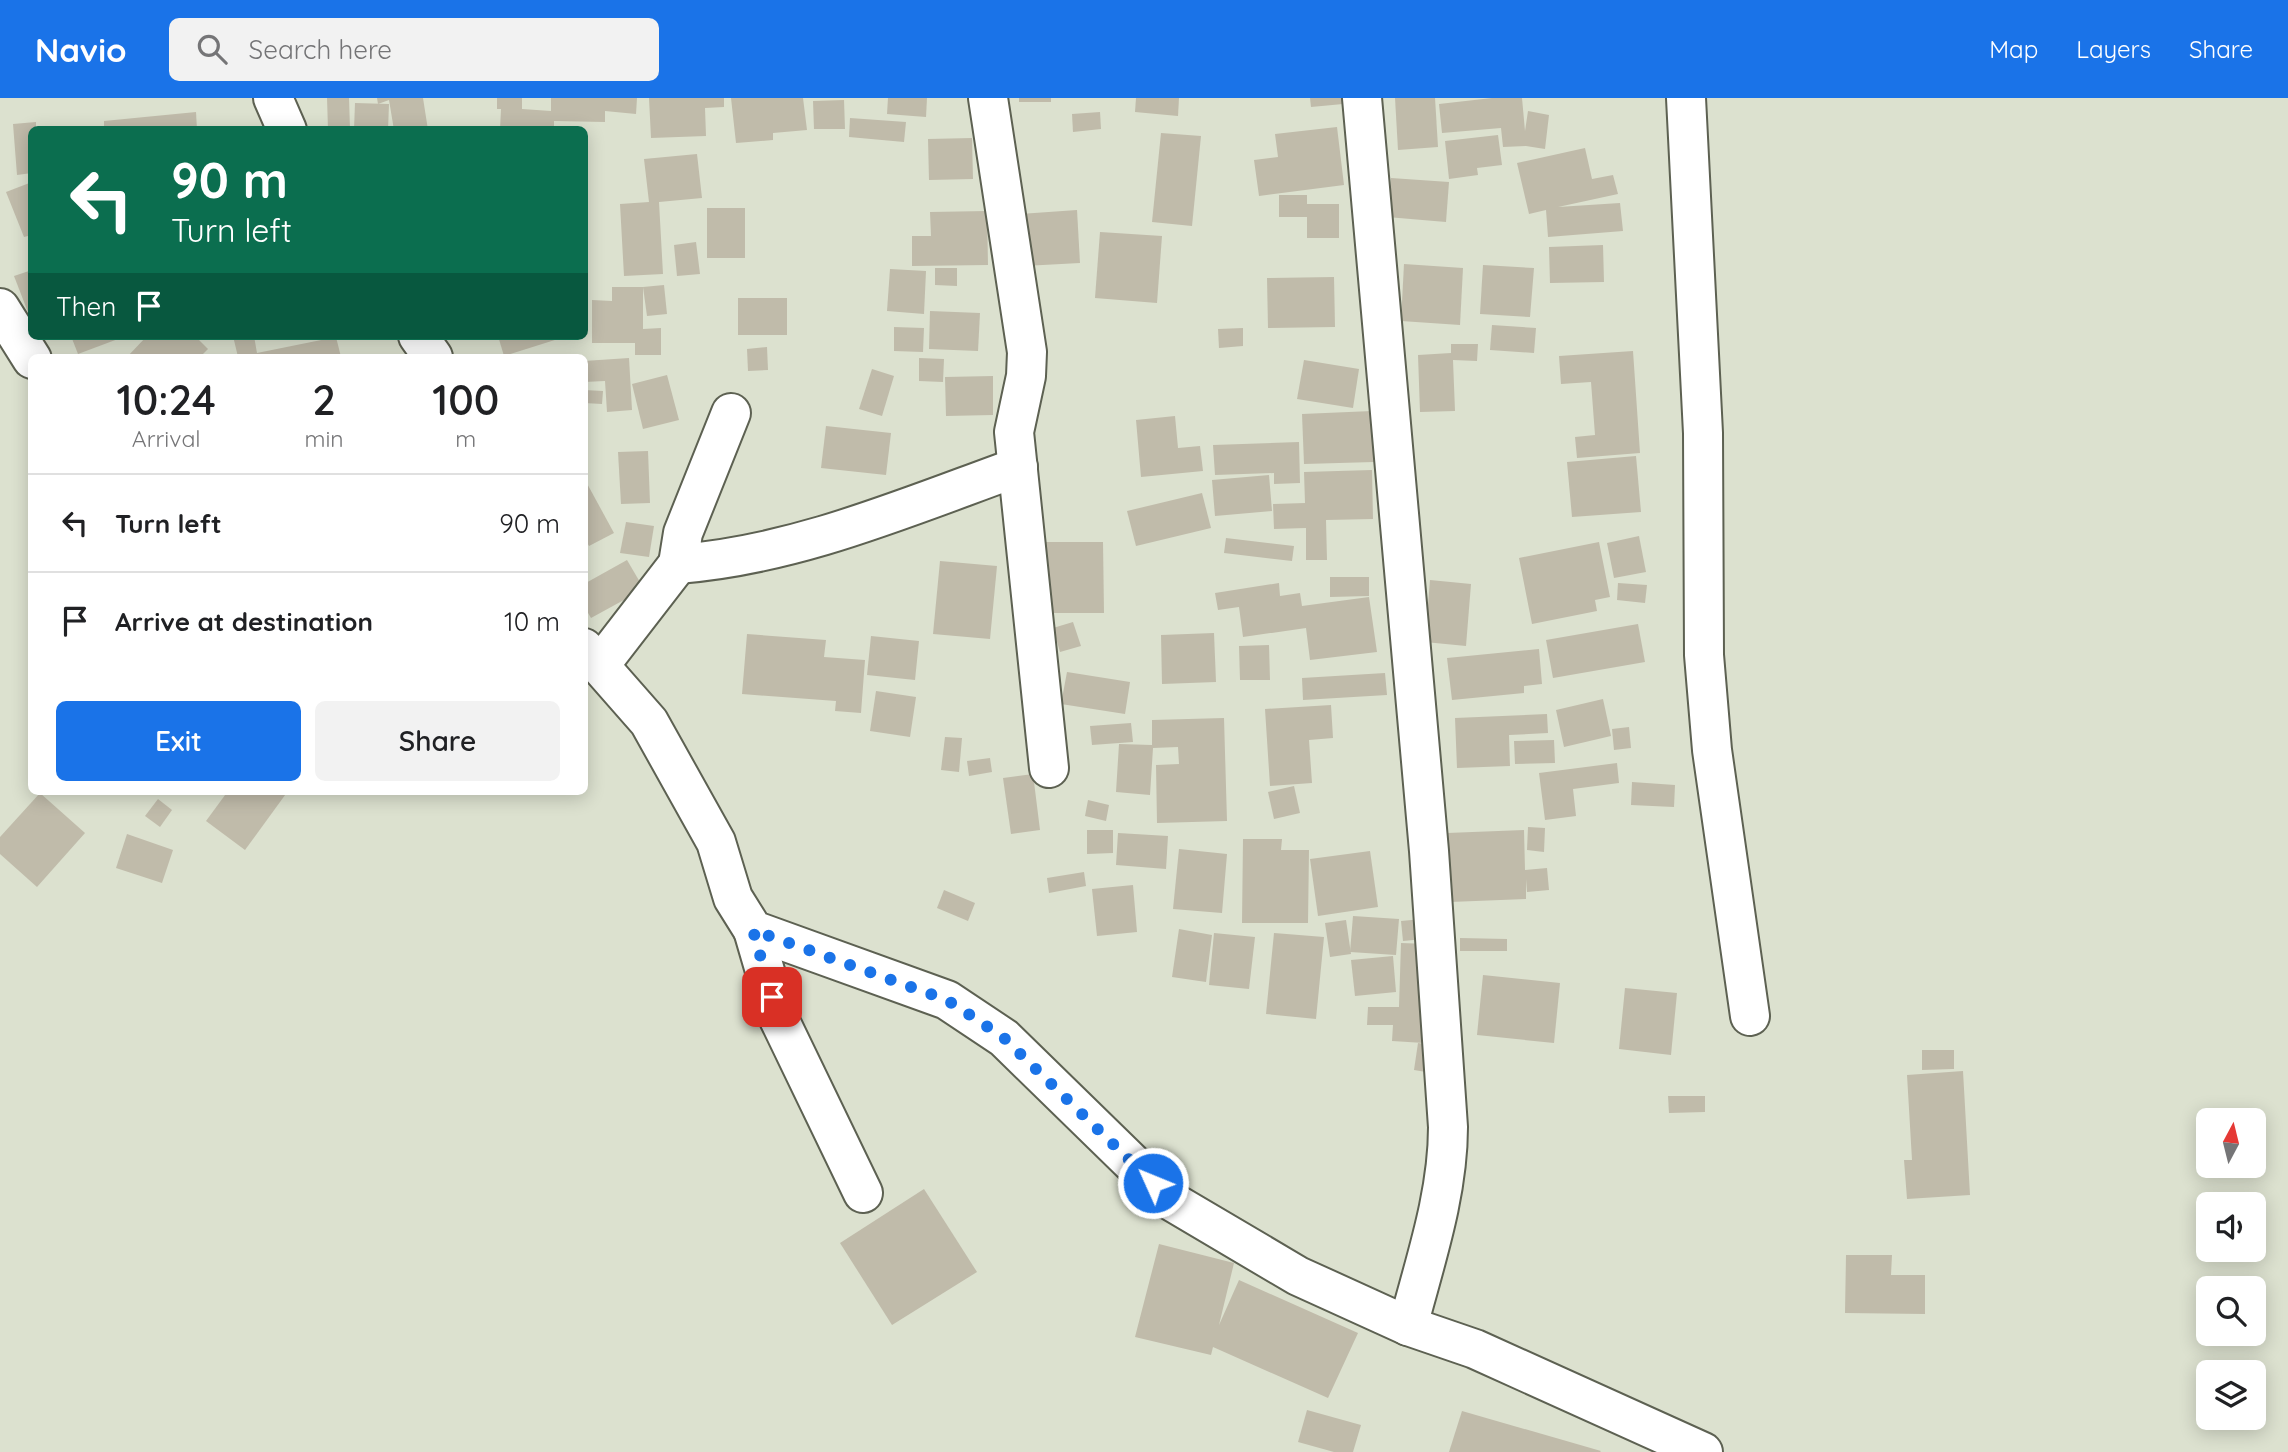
<!DOCTYPE html>
<html lang="en">
<head>
<meta charset="utf-8">
<style>
	body { margin:0; font-family:Quicksand,sans-serif; background:#f2f2f2; color:#202124; height:100vh; display:flex; flex-direction:column; font-size:26px; white-space:nowrap }
	* { box-sizing:border-box; margin:0 }
	p { font-size:23px; color:#757577 }
	.icon { flex:none; width:38px; height:38px; fill:none; stroke:currentColor; stroke-width:2; stroke-linecap:round; stroke-linejoin:round }
	.map { position:relative; flex:1; overflow:hidden }
	.sheet { position:absolute; left:28px; top:256px; width:560px; height:441px; display:flex; flex-direction:column; background:#fff; border-radius:10px; box-shadow:0 4px 18px #0003 }
	.sheet>* { flex:none }
	.banner { position:absolute; left:28px; top:28px; width:560px; height:214px; border-radius:10px; box-shadow:0 4px 18px #0003; background:#0b6e4f; color:#fff; overflow:hidden }
	.needle { width:46px; rotate:7deg }
	.tools { position:absolute; left:2196px; top:1010px; display:grid; gap:14px }
	.tools a { display:grid; place-items:center; width:70px; height:70px; border-radius:10px; background:#fff; box-shadow:0 4px 18px #0003; font-size:35px }
	.pin { position:absolute; display:grid; place-items:center; width:60px; height:60px; color:#fff; margin:-30px; border-radius:14px; box-shadow:0 4px 10px #0006 }
	.me { position:absolute; width:77px; margin:-38px; rotate:314deg; stroke-linejoin:round; filter:drop-shadow(0 0 5px #0008) }
	.turn { display:flex; align-items:center; gap:24px; height:147px; padding:0 28px; font-size:32px }
	.turn .icon { width:91px; height:91px; stroke-width:2.5 }
	.turn b { display:block; font-size:49px; line-height:60px }
	.then { display:flex; align-items:center; height:66px; padding:0 28px; background:#0003; gap:14px; font-size:26px }
	.eta { display:flex; justify-content:space-evenly; align-items:center; height:119px; text-align:center }
	.eta b { font-size:42px; font-weight:600; line-height:49px }
	.action { display:flex; gap:14px; margin-top:auto; padding:14px 28px }
	.action a { flex:1; height:80px; border-radius:10px; background:#1a73e8; color:#fff; font-size:28px; font-weight:600; line-height:80px; text-align:center }
	.action a+a { background:#f2f2f2; color:#202124 }
	ul { padding:0; list-style:none }
	li { display:flex; align-items:center; gap:21px; height:98px; padding:0 28px; border-top:2px solid #e0e0e0 }
	li div { flex:1 }
	li b { display:block; font-size:26px }
	li em { font-style:normal }
	header { display:flex; align-items:center; gap:42px; box-sizing:border-box; height:98px; padding:0 35px; background:#1a73e8; color:#fff }
	header strong { font-size:33px }
	nav { display:flex; gap:38px; margin-inline-start:auto; font-size:24px }
	.search { width:490px; height:63px; background:#f2f2f2; display:flex; align-items:center; gap:18px; box-sizing:border-box; padding:0 24px; border-radius:10px; color:#757577; font-size:26px }
	.map>svg:first-child { display:block }
</style>
</head>
<body>
<header>
<strong>Navio</strong>
<div class="search"><svg class="icon" aria-label="search" viewBox="0 0 24 24"><circle cx="10" cy="10" r="6"/><path d="M15 15l6 6"/></svg>Search here</div>
<nav><a>Map</a><a>Layers</a><a>Share</a></nav>
</header>
<div class="map">
<svg width="2288" height="1354" viewBox="0 0 2288 1354">
	<rect width="100%" height="100%" fill="#dce1cf"/>
	<g fill="#c0bbaa">
		<path d="M327,0H349L350,32H328Z"/>
		<path d="M377,0H423L428,32H394L389,2L378,6Z"/>
		<path d="M497,0H522V11L551,13V0H637L636,16L605,13V24L554,23V32H500L501,11H497Z"/>
		<path d="M649,0H724V9L705,10L706,38L651,40Z"/>
		<path d="M731,0H803L807,32L773,35V42L736,45Z"/>
		<path d="M888,0H927L926,19L887,16Z"/>
		<rect x="1019" y="0" width="32" height="4"/>
		<path d="M1136,0H1179L1178,18L1135,14Z"/>
		<path d="M1310,0H1342L1343,6L1311,9Z"/>
		<path d="M1395,0H1435L1438,49L1398,52Z"/>
		<path d="M1492,0H1522L1525,33L1528,13L1549,17L1545,51L1526,48L1503,49L1501,30L1442,35L1439,6Z"/>
		<path d="M844,2L845,31H814L813,3Z"/>
		<path d="M355,5L389,6L388,32H354Z"/>
		<path d="M196,14L197,32H104V23Z"/>
		<path d="M1100,14L1101,31L1073,34L1072,16Z"/>
		<path d="M850,20L906,24L904,44L849,39Z"/>
		<path d="M36,24V32H32V75L17,77L13,26Z"/>
		<path d="M1337,29L1344,87L1259,98L1254,62L1278,59L1275,36Z"/>
		<path d="M1161,35L1201,38L1192,128L1152,124Z"/>
		<path d="M1498,37L1502,67L1477,70L1478,77L1449,81L1445,43Z"/>
		<path d="M972,40L973,81L929,82L928,41Z"/>
		<path d="M1585,50L1592,81L1613,77L1618,96L1558,109L1620,105L1623,133L1548,139L1546,112L1529,116L1517,65Z"/>
		<path d="M697,56L702,100L659,104L663,176L624,178L620,106L649,104L644,61Z"/>
		<path d="M1391,80L1449,84L1446,124L1387,119Z"/>
		<path d="M32,84V137L24,139L6,94Z"/>
		<path d="M1279,97H1307V106H1339V140H1307V119H1279Z"/>
		<rect x="707" y="110" width="38" height="50"/>
		<path d="M1077,112L1080,165L1024,168L1020,116Z"/>
		<path d="M987,113L988,167L912,168V138H931L930,114Z"/>
		<path d="M1100,134L1162,138L1157,205L1095,200Z"/>
		<path d="M696,144L700,176L677,178L674,147Z"/>
		<path d="M1603,147L1604,184L1550,185L1549,149Z"/>
		<path d="M1404,166L1463,170L1460,227L1401,223Z"/>
		<path d="M1483,167L1534,170L1530,219L1480,216Z"/>
		<path d="M935,170H957V188L935,187Z"/>
		<path d="M890,171L926,173L924,216L887,213Z"/>
		<path d="M32,172V222H31L14,178Z"/>
		<path d="M1334,179L1335,229L1268,230L1267,180Z"/>
		<path d="M664,187L667,216L647,218L643,189Z"/>
		<path d="M612,189H643V231L661,230V257H635V245H592V202L612,203Z"/>
		<rect x="738" y="200" width="49" height="37"/>
		<path d="M930,213L980,215L978,253L929,251Z"/>
		<path d="M1492,227L1536,230L1534,255L1490,252Z"/>
		<path d="M894,229L924,230L923,254L894,253Z"/>
		<path d="M1243,230V248L1219,250L1218,231Z"/>
		<path d="M71,238H126L78,256Z"/>
		<path d="M147,238H195L208,251L200,259H127Z"/>
		<path d="M233,238H254L257,255L336,239L341,259H238Z"/>
		<path d="M498,238H557L558,241L504,258Z"/>
		<path d="M1451,246H1478L1477,263L1453,262L1455,313L1420,314L1418,257L1451,255Z"/>
		<path d="M767,249L768,272L748,273L747,251Z"/>
		<path d="M1633,253L1640,355L1577,360L1575,339L1595,337L1591,284L1561,286L1559,258Z"/>
		<path d="M629,260L632,312L607,314L605,283L584,284V263Z"/>
		<path d="M919,260L944,261L943,284L919,283Z"/>
		<path d="M1304,262L1359,271L1353,310L1297,301Z"/>
		<path d="M872,271L894,278L882,318L859,311Z"/>
		<path d="M667,277L679,322L643,331L632,286Z"/>
		<path d="M993,278V317L946,318L945,279Z"/>
		<path d="M584,292L603,293L602,306L584,305Z"/>
		<path d="M1372,313L1374,364L1304,366L1302,316Z"/>
		<path d="M1175,318L1178,350L1200,348L1203,373L1141,379L1136,322Z"/>
		<path d="M826,328L891,335L886,377L821,370Z"/>
		<path d="M1299,344L1300,385L1274,386V375L1215,377L1213,347Z"/>
		<path d="M648,353L650,405L621,406L618,354Z"/>
		<path d="M1636,358L1641,414L1572,419L1567,364Z"/>
		<path d="M1372,372L1373,421L1326,422L1327,462H1306V430L1274,431L1273,406L1305,405L1304,374Z"/>
		<path d="M1269,377L1272,413L1215,418L1212,382Z"/>
		<path d="M584,380L614,435L589,448L584,439Z"/>
		<path d="M1202,395L1211,430L1136,448L1127,413Z"/>
		<path d="M626,424L654,428L649,459L620,455Z"/>
		<path d="M1639,438L1646,474L1614,480L1607,445Z"/>
		<path d="M1226,440L1294,448L1292,463L1224,455Z"/>
		<path d="M1033,444H1103L1104,515H1034Z"/>
		<path d="M1599,444L1610,499L1595,502L1597,513L1532,526L1519,460Z"/>
		<path d="M627,462L644,491L591,520L584,508V486Z"/>
		<path d="M940,463L997,468L990,541L933,536Z"/>
		<path d="M1330,479H1369V498L1330,499Z"/>
		<path d="M1430,482L1471,486L1466,548L1425,544Z"/>
		<path d="M1279,485L1280,498L1300,495L1302,508L1369,499L1377,554L1310,562L1306,530L1243,539L1239,509L1218,512L1215,495Z"/>
		<path d="M1618,485L1647,487L1645,505L1617,502Z"/>
		<path d="M1073,524L1081,548L1060,554L1053,530Z"/>
		<path d="M1638,526L1645,564L1553,580L1546,542Z"/>
		<path d="M1214,535L1216,584L1162,586L1161,537Z"/>
		<path d="M747,536L826,542L824,559L865,562L861,615L835,613L836,603L742,596Z"/>
		<path d="M871,538L919,543L915,582L867,577Z"/>
		<path d="M1269,547L1270,582H1240L1239,548Z"/>
		<path d="M1539,551L1542,586L1524,588V595L1452,602L1447,560Z"/>
		<path d="M1067,574L1130,584L1125,616L1061,606Z"/>
		<path d="M1385,575L1387,597L1303,602L1302,580Z"/>
		<path d="M876,593L916,599L910,639L870,633Z"/>
		<path d="M1603,601L1611,638L1564,649L1556,612Z"/>
		<path d="M1331,607L1333,640L1309,642L1312,685L1270,688L1265,611Z"/>
		<path d="M1547,616L1548,635L1509,637L1510,668L1457,670L1455,620Z"/>
		<path d="M1224,620L1227,723L1157,725L1156,667L1179,666L1178,649L1153,650L1150,697L1116,694L1119,646L1152,647V622Z"/>
		<path d="M1131,625L1133,644L1092,647L1090,628Z"/>
		<path d="M1629,629L1631,650L1614,652L1612,631Z"/>
		<path d="M945,639L962,640L959,674L941,672Z"/>
		<path d="M1554,642L1555,665L1515,666L1514,643Z"/>
		<path d="M990,660L992,674L969,678L967,663Z"/>
		<path d="M1617,665L1619,685L1573,691L1576,718L1545,722L1539,675Z"/>
		<path d="M1033,676L1040,732L1011,736L1003,680Z"/>
		<path d="M1632,684L1675,687L1674,709L1631,707Z"/>
		<path d="M1294,688L1300,715L1274,721L1268,694Z"/>
		<path d="M228,693H288L245,752L206,723Z"/>
		<path d="M40,695L85,735L37,789L0,756V739Z"/>
		<path d="M158,701L172,712L160,729L145,718Z"/>
		<path d="M1088,702L1109,707L1106,723L1085,718Z"/>
		<path d="M1528,729L1545,730L1544,754L1527,752Z"/>
		<path d="M1087,732H1113V755L1087,756Z"/>
		<path d="M1524,732L1525,772L1547,770L1549,792L1527,794L1526,781V801L1450,804L1447,735Z"/>
		<path d="M1118,735L1168,738L1166,771L1116,767Z"/>
		<path d="M127,736L173,752L162,785L116,770Z"/>
		<path d="M1243,741H1282L1281,752H1309L1308,825H1242Z"/>
		<path d="M1179,751L1227,756L1222,815L1173,811Z"/>
		<path d="M1370,753L1378,809L1318,818L1310,761Z"/>
		<path d="M1084,774L1086,788L1049,795L1047,780Z"/>
		<path d="M1133,787L1137,834L1097,838L1092,791Z"/>
		<path d="M944,792L975,805L968,823L937,810Z"/>
		<path d="M1353,818L1399,821L1396,857L1350,854Z"/>
		<path d="M1422,821L1424,841L1403,843L1401,823Z"/>
		<path d="M1346,822L1351,856L1330,859L1325,825Z"/>
		<path d="M1179,831L1212,837L1206,884L1172,879Z"/>
		<path d="M1214,835L1255,839L1249,891L1209,887Z"/>
		<path d="M1274,835L1324,839L1316,921L1266,916Z"/>
		<path d="M1460,840L1507,841V853H1460Z"/>
		<path d="M1401,845L1428,846L1424,945L1392,943L1393,927H1367L1368,909H1399Z"/>
		<path d="M1393,858L1396,894L1355,898L1351,862Z"/>
		<path d="M1483,877L1560,885L1554,945L1477,937Z"/>
		<path d="M1625,890L1677,895L1671,957L1619,951Z"/>
		<path d="M1418,945L1431,947L1426,974L1414,972Z"/>
		<path d="M1922,952H1954V971L1922,972Z"/>
		<path d="M1963,973L1970,1097L1907,1101L1904,1062H1912L1907,977Z"/>
		<path d="M1668,998H1705V1014L1669,1015Z"/>
		<path d="M924,1091L977,1174L892,1227L840,1145Z"/>
		<path d="M1159,1146L1234,1165L1219,1227L1239,1182L1358,1235L1328,1300L1213,1249L1211,1257L1135,1239Z"/>
		<path d="M1846,1157H1892L1891,1177H1925V1216L1845,1215Z"/>
		<path d="M1307,1312L1361,1327L1353,1354H1334L1298,1344Z"/>
		<path d="M1462,1313L1601,1353L1600,1354H1449Z"/>
	</g>
	<g fill="none" stroke-linecap="round" stroke-linejoin="round">
		<defs>
			<g id="minor">
				<path d="M273,0L287,32"/>
				<path d="M988,0L1027,254L1026,278L1014,334L1049,670"/>
				<path d="M1362,0L1429,753L1448,1029C1448,1097 1425,1163 1408,1228"/>
				<path d="M1686,0L1703,335L1704,557L1712,652L1750,918"/>
				<path d="M0,210L32,261"/>
				<path d="M418,238L433,259"/>
				<path d="M731,315L683,435L678,466C796,457 907,409 1018,369"/>
				<path d="M584,550L649,624L716,744L733,800L753,832L947,902L1004,940L1171,1103L1298,1178L1408,1228L1475,1251L1703,1354"/>
				<path d="M600,567L678,466"/>
				<path d="M753,832L779,921L863,1095"/>
			</g>
		</defs>
		<use href="#minor" stroke="#5d6152" stroke-width="42"/>
		<use href="#minor" stroke="#fff" stroke-width="38"/>
	</g>
	<g fill="none" stroke-linecap="round" stroke-linejoin="round">
		<path stroke="#1a73e8" stroke-width="12" stroke-dasharray="0 21.6" d="M772,899L753,832L947,902L967,915L1004,940L1153,1085"/>
	</g>
</svg>
<div class="tools">
<a><svg class="needle" viewBox="-14 -14 28 28"><path d="M0-13l5 13h-10z" fill="#e53935"/><path d="M0 13l5-13h-10z" fill="#757577"/></svg></a>
<a><svg class="icon" aria-label="sound" viewBox="0 0 24 24"><path d="M4 9h4l5-4v14l-5-4H4zM17 9q2 3 0 6"/></svg></a>
<a><svg class="icon" aria-label="search" viewBox="0 0 24 24"><circle cx="10" cy="10" r="6"/><path d="M15 15l6 6"/></svg></a>
<a><svg class="icon" aria-label="layers" viewBox="0 0 24 24"><path d="M12 4l9 5-9 5-9-5zM3 14l9 5 9-5"/></svg></a>
</div>
<div class="pin" style="left:772px;top:899px;background:#d93025"><svg class="icon" aria-label="arrive" viewBox="0 0 24 24"><path d="M6 21V4h12l-3 4 3 4H6"/></svg></div>
<svg class="me" style="left:1153px;top:1085px" viewBox="-20 -20 40 40"><circle r="17" fill="#1a73e8" stroke="#fff" stroke-width="3"/><path d="M0-11L8 9 0 5-8 9z" fill="#fff"/></svg>
<div class="banner">
<div class="turn"><svg class="icon" aria-label="left" viewBox="0 0 24 24"><path d="M17 20v-9H6M10 6l-5 5 5 5"/></svg><div><b>90 m</b>Turn left</div></div>
<div class="then">Then<svg class="icon" aria-label="arrive" viewBox="0 0 24 24"><path d="M6 21V4h12l-3 4 3 4H6"/></svg></div>
</div>
<section class="sheet">
<div class="eta">
<div><b>10:24</b><p>Arrival</p></div>
<div><b>2</b><p>min</p></div>
<div><b>100</b><p>m</p></div>
</div>
<ul>
<li><svg class="icon" aria-label="left" viewBox="0 0 24 24"><path d="M17 20v-9H6M10 6l-5 5 5 5"/></svg><div><b>Turn left</b></div><em>90 m</em></li>
<li><svg class="icon" aria-label="arrive" viewBox="0 0 24 24"><path d="M6 21V4h12l-3 4 3 4H6"/></svg><div><b>Arrive at destination</b></div><em>10 m</em></li>
</ul>
<div class="action"><a>Exit</a><a>Share</a></div>
</section>
</div>
</body>
</html>
